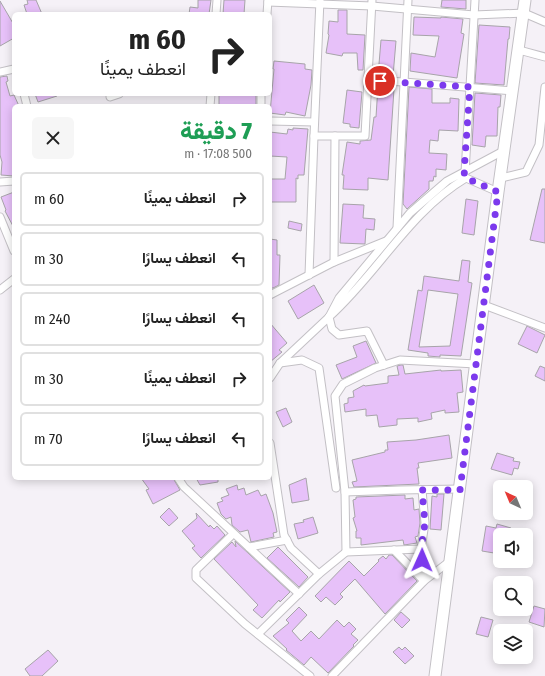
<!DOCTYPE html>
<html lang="ar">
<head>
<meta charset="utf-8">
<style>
	body { margin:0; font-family:"Fira Sans Condensed",Vazirmatn,sans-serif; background:#f6f6f6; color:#222; direction:rtl; height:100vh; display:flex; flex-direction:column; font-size:15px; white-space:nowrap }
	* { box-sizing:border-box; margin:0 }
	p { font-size:13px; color:#767676 }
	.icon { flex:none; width:22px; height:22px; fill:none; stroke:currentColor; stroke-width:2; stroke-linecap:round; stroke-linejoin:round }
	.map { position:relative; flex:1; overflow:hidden; direction:ltr }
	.drawer { position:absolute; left:12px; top:104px; width:260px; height:376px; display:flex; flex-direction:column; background:#fff; border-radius:6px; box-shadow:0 2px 10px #0003; direction:rtl }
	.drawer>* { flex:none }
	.guide { position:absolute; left:12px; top:12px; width:260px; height:84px; border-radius:6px; box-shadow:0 2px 10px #0003; direction:rtl; background:#fff; color:#222; overflow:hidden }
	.needle { width:26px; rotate:316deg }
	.fabs { position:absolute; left:493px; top:480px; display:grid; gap:8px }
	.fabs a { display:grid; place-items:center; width:40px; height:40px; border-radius:6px; background:#fff; box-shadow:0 2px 10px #0003; font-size:20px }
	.pin { position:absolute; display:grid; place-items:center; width:34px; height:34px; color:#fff; margin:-17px; border:2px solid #fff; border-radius:50%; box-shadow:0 1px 4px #0007 }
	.me { position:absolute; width:44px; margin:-22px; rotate:1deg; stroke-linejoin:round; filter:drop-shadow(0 0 3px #0008) }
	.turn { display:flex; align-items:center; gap:14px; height:84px; padding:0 20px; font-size:18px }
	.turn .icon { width:52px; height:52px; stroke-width:2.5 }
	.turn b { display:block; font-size:28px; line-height:34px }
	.round { display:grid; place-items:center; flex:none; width:42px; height:42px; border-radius:6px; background:#f6f6f6 }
	.headline { display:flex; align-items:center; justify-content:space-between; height:68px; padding:0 20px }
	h1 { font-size:24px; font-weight:800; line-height:30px; color:#1e9e55 }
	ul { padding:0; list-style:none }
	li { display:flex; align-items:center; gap:12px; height:54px; margin:0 8px 6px; padding:0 12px; border:2px solid #e0e0e0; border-radius:6px }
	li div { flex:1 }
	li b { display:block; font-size:15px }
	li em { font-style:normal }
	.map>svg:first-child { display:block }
</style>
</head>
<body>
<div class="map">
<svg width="545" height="676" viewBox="0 0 545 676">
	<rect width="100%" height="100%" fill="#f5f1f7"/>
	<g fill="#e7c1f9" stroke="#a7a4a9" fill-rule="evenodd">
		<path d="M27,0H36L42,14H27L24,5L28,4Z"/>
		<path d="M198,0H211L209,14H189L190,7L198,8Z"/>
		<path d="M224,0H245L244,14H223Z"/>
		<path d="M442,0H466V9L441,7Z"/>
		<path d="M0,1L14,25V38L0,46Z"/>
		<path d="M338,10H347V34L365,35L363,70H358L357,53H343L342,56L326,53L329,35L328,34L329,21L338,22Z"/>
		<path d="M414,17L441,18V17L463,19L461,33L464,34L457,78L410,71L411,53L435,57L439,36L413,35Z"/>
		<path d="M479,25L510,27L509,39H508L504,85L475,83Z"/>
		<path d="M381,40L396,41L393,76H378Z"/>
		<path d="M274,61L305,64V69L312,70L311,85L305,116L286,112L285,115L270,113L274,69H273Z"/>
		<path d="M7,76L8,81L6,82L10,96L14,95L19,106H14V176L1,175L2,162L0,155V77Z"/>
		<path d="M378,86H393V89H394L388,180L368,178V190L343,189L344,175H342L347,142L360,144V141L371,140L374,117H376Z"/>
		<path d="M409,87L432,89V103H450V98L459,99L458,131L439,130L438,141L430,140L429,153L447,154L446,170L436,169V177L434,176L433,181H429V189L407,209L403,204Z"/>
		<path d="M347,90L362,92L359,128L350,127V124L343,123Z"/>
		<path d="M475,93L501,95L500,107H498L497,136H486L485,147L472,145Z"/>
		<path d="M35,94H57V96L38,102Z"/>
		<rect x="219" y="94" width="37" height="12"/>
		<path d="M293,128L308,129L304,175H298V179L296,178V202H270V179H285L287,157L270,156V132L287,134L288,129L293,130Z"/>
		<path d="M542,189H545V243L530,240Z"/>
		<path d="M14,192V228L5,211L6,210L1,197Z"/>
		<path d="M466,199L478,201L474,235L462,233Z"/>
		<path d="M343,204L364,205L363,218L375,219L374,230L366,229L365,244L340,243Z"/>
		<path d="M289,221L302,224L301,231L288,228Z"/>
		<path d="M270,239L277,240V255H280L279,285L273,288H270Z"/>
		<path d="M462,260L470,261L468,282L472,283L461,356L440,355V357L428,356V353L408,350L418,290L422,291L424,276L459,281ZM428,290L458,294L450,346L419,347Z"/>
		<path d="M314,285L324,303L298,319L288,301Z"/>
		<path d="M270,323L287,343L279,350L282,352L270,362Z"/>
		<path d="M527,326L545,335L537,353L518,344Z"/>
		<path d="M366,341L376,363L342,379L336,365L357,357L353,346Z"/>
		<path d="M401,365H403L405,374L441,370V371L461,370L463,392L457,393L459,412L445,413V410L431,413L432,419L418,422V418L397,419V425L379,427L377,415L366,416V409L345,412L344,404L348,403V398L354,397L353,391L364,385L365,386L388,383V376L399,375L397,366Z"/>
		<path d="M540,366L545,368V381L535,376Z"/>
		<path d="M286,408L292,422L283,427L276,412Z"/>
		<path d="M449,435L452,458L418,463L419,468H417L419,484L354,487L352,482L357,481L352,460L385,452V450H388L387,442L416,440Z"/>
		<path d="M497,453L514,458L513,461L520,462L518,469L514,468L512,475L491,469Z"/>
		<path d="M141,478H173L180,490L153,504L146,490L149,489Z"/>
		<path d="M196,478H218V482L200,485Z"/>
		<path d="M306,478L309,500L292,503L289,485Z"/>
		<path d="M237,485L238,490L244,488L246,495L258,490L261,496L266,494L273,513L277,532L273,533L274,537L251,542L248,530L240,532L232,525L231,517L226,519L221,514L217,503L223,501L221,498L229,495L226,489Z"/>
		<path d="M437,494H444L441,530L430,529L432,496L437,497Z"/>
		<path d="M405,495V499L413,498L414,510L419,509L420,523L418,536L415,537L417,543L404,545L403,540L361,545V538H356V531H357L353,518L355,517L353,500L356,499V497Z"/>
		<path d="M169,508L178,518L169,526L160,517Z"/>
		<path d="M196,513L209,527L210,525L214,529L217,526L225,535L201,558L192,548L195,546L182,531L197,518Z"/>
		<path d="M313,517L318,533L298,539L294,524L304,522L303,520Z"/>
		<path d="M497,524L511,528L509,535H500V554L482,551L486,526L496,528Z"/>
		<path d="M235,541L290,592L280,602L279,600L262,618L253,610L258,605L214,559L232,542L236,547Z"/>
		<path d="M278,547L308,577L299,587L267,558Z"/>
		<path d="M389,555H392L417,581L385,614L355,579L340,594L343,597L335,605L326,597L321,602L315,596L349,561L364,576L379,561L378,560L383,556L386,559Z"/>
		<path d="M534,606L545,609L544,627L529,622Z"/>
		<path d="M299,607L307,615L292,631L301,641L311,631L319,639L337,620L344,627L349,622L356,629L351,634L358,640L353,645L354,646L328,673L311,657L304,665L286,650L287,649L273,636L289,623L286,620Z"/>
		<path d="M401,612L410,620L402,628L394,620Z"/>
		<path d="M481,617L493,620L488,637L476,634Z"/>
		<path d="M399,647L402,650L405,647L414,656L405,664L393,652Z"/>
		<path d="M48,650L58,661L42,676H30L25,669Z"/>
	</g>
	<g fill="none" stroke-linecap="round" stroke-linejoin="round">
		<defs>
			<g id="street">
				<path d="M268,2L372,6L474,15L524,13L545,22"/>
				<path d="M216,14L217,0"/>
				<path d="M267,14L268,0"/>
				<path d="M519,50L545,57"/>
				<path d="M0,72L14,69"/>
				<path d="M368,80L404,82L513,91"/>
				<path d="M24,94L27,106"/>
				<path d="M261,94V106"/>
				<path d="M110,97L119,94"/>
				<path d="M210,106L211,94"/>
				<path d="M270,121L314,122"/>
				<path d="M314,136H365L372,0"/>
				<path d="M465,173L475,0"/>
				<path d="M501,178L526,172L539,145L545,87"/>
				<path d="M0,182L14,181"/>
				<path d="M498,192L466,178C409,212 378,273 329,317L339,298L410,213L447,181L505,150"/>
				<path d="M0,217L14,251"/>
				<path d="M397,228L408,0"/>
				<path d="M334,262L335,136"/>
				<path d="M309,275L314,136L320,0"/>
				<path d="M0,290L14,279"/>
				<path d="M270,295L334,262L386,241"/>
				<path d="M484,305L545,328"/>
				<path d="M329,317L332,329L339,335L367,331L384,365"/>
				<path d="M280,363L302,360L319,368L336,488"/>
				<path d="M270,378L280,363L329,317"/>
				<path d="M270,443L284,535L291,548L319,574"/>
				<path d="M178,478L184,487L299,594"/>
				<path d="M345,492L400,490L460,489"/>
				<path d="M233,534L196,570V578L245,624L310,676"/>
				<path d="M249,547L287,540"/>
				<path d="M394,550L424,581L421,549L425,523L422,490"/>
				<path d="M346,552L345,492L335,396L343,384L375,368L400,360L476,364"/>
				<path d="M258,634L319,574L346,552L421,549"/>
				<path d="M332,676L424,581L450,561"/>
			</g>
			<path id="secondary" d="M435,676L498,192L525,0"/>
		</defs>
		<use href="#street" stroke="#c3c0c5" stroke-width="9"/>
		<use href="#secondary" stroke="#c3c0c5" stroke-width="13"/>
		<use href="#street" stroke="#fff" stroke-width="7"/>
		<use href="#secondary" stroke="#fff" stroke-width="11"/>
	</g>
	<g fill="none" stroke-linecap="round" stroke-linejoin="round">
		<path stroke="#7c3aed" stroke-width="7" stroke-dasharray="0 12.6" d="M380,81L470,87L464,172L466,178L498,192L460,490H422L425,523L421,549L422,560"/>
	</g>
</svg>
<div class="fabs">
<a><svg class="needle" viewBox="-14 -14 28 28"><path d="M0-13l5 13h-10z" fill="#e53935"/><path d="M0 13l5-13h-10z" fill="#767676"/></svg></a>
<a><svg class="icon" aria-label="sound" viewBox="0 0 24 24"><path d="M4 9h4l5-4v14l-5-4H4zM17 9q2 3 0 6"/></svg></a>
<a><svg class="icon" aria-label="search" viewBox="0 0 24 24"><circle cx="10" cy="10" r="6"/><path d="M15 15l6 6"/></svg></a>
<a><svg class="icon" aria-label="layers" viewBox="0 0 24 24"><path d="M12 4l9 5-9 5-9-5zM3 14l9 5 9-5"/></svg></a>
</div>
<div class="pin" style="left:380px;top:81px;background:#d93025"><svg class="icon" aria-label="arrive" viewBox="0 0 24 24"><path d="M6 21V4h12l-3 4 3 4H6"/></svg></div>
<svg class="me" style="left:422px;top:560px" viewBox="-20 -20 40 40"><path d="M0-17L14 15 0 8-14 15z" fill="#7c3aed" stroke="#fff" stroke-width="4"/></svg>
<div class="guide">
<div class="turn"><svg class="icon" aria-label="right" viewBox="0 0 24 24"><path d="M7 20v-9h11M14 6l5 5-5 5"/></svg><div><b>60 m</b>انعطف يمينًا</div></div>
</div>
<section class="drawer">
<div class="headline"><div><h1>7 دقيقة</h1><p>500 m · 17:08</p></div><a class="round"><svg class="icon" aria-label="close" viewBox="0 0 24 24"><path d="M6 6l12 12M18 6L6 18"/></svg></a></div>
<ul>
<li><svg class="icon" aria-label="right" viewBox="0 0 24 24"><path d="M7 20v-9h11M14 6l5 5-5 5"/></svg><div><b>انعطف يمينًا</b></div><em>60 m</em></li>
<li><svg class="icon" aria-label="left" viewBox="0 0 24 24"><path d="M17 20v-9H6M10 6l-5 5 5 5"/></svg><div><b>انعطف يسارًا</b></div><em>30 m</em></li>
<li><svg class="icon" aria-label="left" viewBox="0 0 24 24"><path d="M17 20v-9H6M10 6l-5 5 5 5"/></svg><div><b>انعطف يسارًا</b></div><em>240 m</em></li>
<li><svg class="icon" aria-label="right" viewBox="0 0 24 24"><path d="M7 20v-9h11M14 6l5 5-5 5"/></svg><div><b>انعطف يمينًا</b></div><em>30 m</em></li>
<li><svg class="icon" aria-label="left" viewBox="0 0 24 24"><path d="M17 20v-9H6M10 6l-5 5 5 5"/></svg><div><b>انعطف يسارًا</b></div><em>70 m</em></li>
</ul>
</section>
</div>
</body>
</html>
